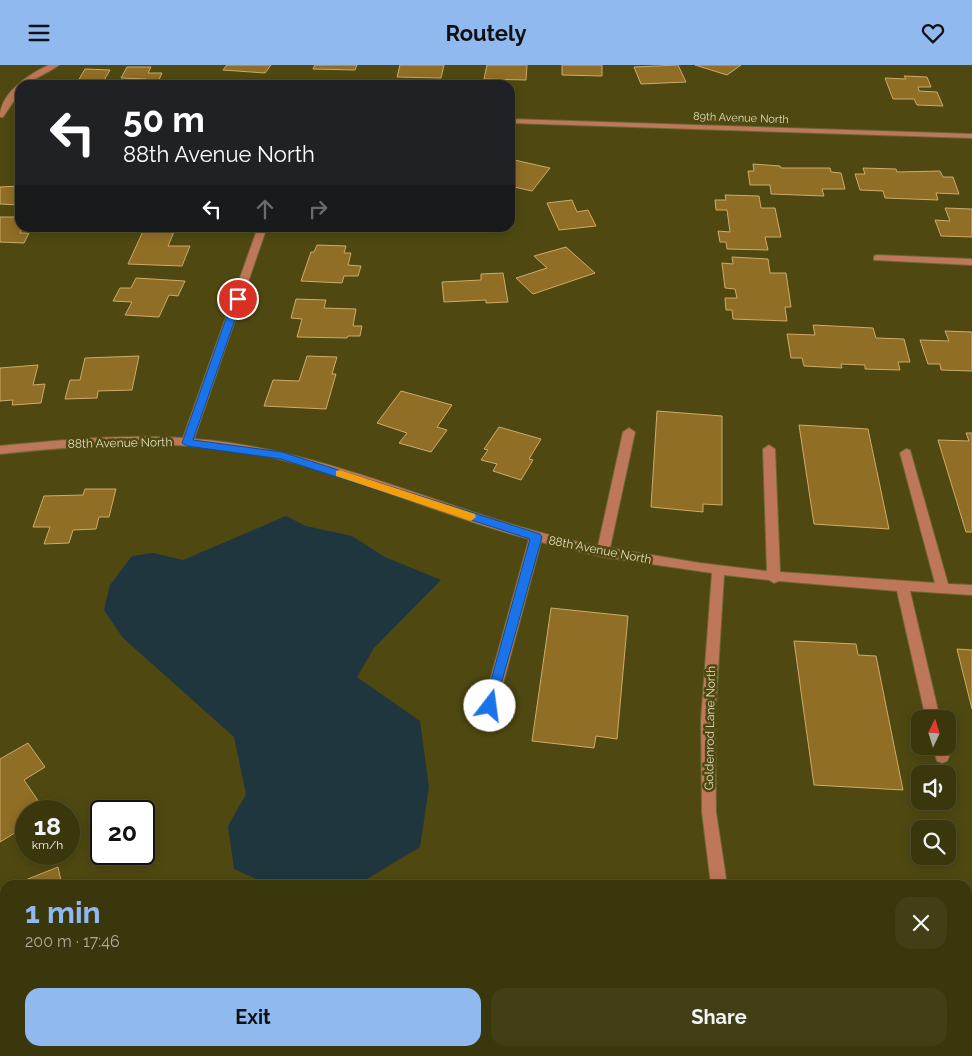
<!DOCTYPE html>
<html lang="en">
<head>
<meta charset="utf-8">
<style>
	body { margin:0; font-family:Raleway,sans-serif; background:#423f16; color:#f1f3f6; height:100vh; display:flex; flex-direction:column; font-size:19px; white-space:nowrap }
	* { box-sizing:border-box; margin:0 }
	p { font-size:16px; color:#acac9d }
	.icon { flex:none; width:28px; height:28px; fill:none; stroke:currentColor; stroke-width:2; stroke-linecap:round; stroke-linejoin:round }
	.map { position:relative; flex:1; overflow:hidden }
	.side { position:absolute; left:0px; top:815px; width:972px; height:176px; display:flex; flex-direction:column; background:#3b370d; border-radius:15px 15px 0 0; box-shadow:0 2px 12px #0003,0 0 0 1px #54512e }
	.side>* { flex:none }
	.hud { position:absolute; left:15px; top:15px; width:500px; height:152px; border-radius:15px; box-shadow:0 2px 12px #0003,0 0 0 1px #54512e; background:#202124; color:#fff; overflow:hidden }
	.needle { width:32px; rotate:4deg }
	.fabs { position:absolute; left:911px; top:645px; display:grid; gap:10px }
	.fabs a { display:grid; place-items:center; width:45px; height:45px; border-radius:10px; background:#3b370d; box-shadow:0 2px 12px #0003,0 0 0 1px #54512e; font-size:25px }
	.speed { position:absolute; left:15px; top:735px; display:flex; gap:10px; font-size:25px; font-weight:700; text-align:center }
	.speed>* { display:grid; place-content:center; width:65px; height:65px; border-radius:50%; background:#3b370d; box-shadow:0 2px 12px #0003,0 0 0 1px #54512e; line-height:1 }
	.speed small { font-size:12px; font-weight:400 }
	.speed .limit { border:2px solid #111; border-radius:8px; background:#fff; color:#111 }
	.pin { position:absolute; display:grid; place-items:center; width:42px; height:42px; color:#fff; margin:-21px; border:2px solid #fff; border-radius:50%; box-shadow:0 1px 5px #0007 }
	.me { position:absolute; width:55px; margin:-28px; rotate:15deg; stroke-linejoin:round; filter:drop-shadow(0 0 4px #0008) }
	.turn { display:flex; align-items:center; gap:18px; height:105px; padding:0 25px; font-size:22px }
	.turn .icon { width:65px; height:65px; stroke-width:2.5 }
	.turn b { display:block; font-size:35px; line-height:42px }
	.lanes { display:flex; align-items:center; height:48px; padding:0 25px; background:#0003; justify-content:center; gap:25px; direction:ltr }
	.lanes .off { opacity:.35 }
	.round { display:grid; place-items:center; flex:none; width:52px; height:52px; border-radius:15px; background:#423f16 }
	.head { display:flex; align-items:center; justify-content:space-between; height:85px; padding:0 25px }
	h1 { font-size:30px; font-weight:700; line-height:38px; color:#90b9f0 }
	.button { display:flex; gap:10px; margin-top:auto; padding:10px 25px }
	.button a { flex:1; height:58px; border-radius:15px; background:#90b9f0; color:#111; font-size:20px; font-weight:700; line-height:58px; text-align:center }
	.button a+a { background:#423f16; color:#f1f3f6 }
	header { display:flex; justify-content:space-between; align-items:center; height:65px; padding:0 25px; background:#90b9f0; color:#111; font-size:22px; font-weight:700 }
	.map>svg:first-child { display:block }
</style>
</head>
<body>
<header><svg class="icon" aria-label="menu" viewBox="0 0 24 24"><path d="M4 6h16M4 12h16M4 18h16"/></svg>Routely<svg class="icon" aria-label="heart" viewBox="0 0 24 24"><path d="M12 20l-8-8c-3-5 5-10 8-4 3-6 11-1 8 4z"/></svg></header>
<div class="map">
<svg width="972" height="991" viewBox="0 0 972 991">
	<rect width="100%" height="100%" fill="#4f4911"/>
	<g fill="#1f363f">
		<path d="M286,451L306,461L352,471L385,492L441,515L374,583L357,612L420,656L429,722L420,782L357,820H269L234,804L228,761L246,729L234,672L123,573L104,545L110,520L132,491L153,488L183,495Z"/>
		<path d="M972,836V899L968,891V837Z"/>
	</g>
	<g fill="#906e26" stroke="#cdab6b">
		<path d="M227,0H271L265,8L223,5Z"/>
		<path d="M315,0H357L355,5L313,4Z"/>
		<path d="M400,0H444L441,13L397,12Z"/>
		<path d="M487,0H527L526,15L484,14Z"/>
		<path d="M562,0H602V11L562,10Z"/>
		<path d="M678,0L686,17L641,19L634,2Z"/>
		<path d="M695,0H741L727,10Z"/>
		<path d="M127,2H151L148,8H162L158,17H144L146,14L121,13Z"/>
		<path d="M85,4L110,5L103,17L78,16Z"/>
		<path d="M904,11L927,12L931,22H918L919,26L937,27L943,41L917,40L914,34H893L885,13L906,14Z"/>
		<path d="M510,94L550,103L532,126L510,121Z"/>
		<path d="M753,99L780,101L781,103H830L831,107L841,108L845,124H822L824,131L771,129L770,120H750L748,106H754Z"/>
		<path d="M863,103L896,104L897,107L940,106L943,112H953L959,129L936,128L938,135L885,133L883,126L860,125L855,109H865Z"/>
		<path d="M20,121V140L0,139V122Z"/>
		<path d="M725,130L759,131L761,143H775L781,172H765L768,185L727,184L726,177H720L718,166L730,167L727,145H716L715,135H726Z"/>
		<path d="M572,135L577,147L588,145L596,161L559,165L547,138Z"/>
		<path d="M945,143L972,144V172L941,171L935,155L950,156Z"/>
		<path d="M0,152H20V162H23L20,168H29L24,178L0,177Z"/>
		<path d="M145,162H176L168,181H190L182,201L128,199Z"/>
		<path d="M317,180L346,181L344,188H351L348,200L361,201L358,211H344L342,218L301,216L311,187H314Z"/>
		<path d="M566,182L595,208L533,229L516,213L547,203L534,191Z"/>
		<path d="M732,192L768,194L770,208H786L791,242H785L787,256L733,254L732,245H726L725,233H737L735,224L725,223L722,198L733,199Z"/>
		<path d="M503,208L508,237L486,238V235L444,237L442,217L481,215V209Z"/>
		<path d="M136,213L185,216L178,231L169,230L159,252L125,250L132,237L113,236L120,223H131Z"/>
		<path d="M296,234L326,235L324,243L356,244L353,261H362L360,271H348L347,273L297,272L302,254L291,253Z"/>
		<path d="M813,260L873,263L876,273L904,274L910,297H898L900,305L865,304V300L841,299L842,303L804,301L802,293H791L787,269L815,270Z"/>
		<path d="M945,266L972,267V306L941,305L940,299H928L920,275L949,276Z"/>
		<path d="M139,291L132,325L98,326L97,333L65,334L70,315H80L85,293Z"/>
		<path d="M307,291L337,292L332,309H336L326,344L264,341L273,315L299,316Z"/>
		<path d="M38,300L33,320L45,319L41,338L12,340L13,335L0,336V303Z"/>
		<path d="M401,326L452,340L437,362L447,365L431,387L399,378L407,368L377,358Z"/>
		<path d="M657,346L722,351V440L703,439V447L651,442Z"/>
		<path d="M799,360L868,364L889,464L814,459Z"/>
		<path d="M499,362L541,374L529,394L533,395L521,415L493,406L497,399L481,395L488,385L484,384Z"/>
		<path d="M966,368H972V467H966L938,375L969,376Z"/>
		<path d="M85,424H116L109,452H99L96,464L73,465L69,478L44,479L50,462H33L44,431L83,430Z"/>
		<path d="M551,543L628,551L617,674L596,671L594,683L532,676Z"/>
		<path d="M794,576L856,579L858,590L876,591L903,725L814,720Z"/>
		<path d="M957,584L972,585V644Z"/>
		<path d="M28,678L45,702L24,715L45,746H26V761L0,777V694Z"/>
		<path d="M58,802L62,820H13Z"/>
		<path d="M5,823V915L4,916L0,899V825Z"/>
		<path d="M42,986H155L156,991H60V987L43,991Z"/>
		<path d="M429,986H646L647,991H429Z"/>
	</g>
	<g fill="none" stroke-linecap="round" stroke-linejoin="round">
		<defs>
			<g id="minor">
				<path d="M49,0H59C54,4 25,20 20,20V27L3,52H0C0,28 29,9 49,0Z"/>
				<path d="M510,54L972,69V73L510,58Z"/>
				<path d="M258,162H267L194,374C334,384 460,455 598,481L623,367L629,363L635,367L610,483L700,498L767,506L763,384L769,380L775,384L780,507L935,518L900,388L906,384L910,385L948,519L972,520V530L910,526L940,654H926L897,526L779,516L774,518L769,515L724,510L715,655L716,747L727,820H711L702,747L701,655L712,508L603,492L541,477L497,641L495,645L490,647L485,645L483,641L529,474C446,452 367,416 283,395C191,372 94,379 0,389V381C60,375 122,369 183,373Z"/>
				<path d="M877,190L972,194V200L874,195V191Z"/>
				<path d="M932,681H946L949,692L947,696L942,698L937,696Z"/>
				<path d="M755,986H773L775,991H757Z"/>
			</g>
		</defs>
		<use href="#minor" stroke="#6c6733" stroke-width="2"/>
		<use href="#minor" fill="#bf775a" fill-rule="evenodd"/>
	</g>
	<path fill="#1a73e8" stroke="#114b97" d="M238,231L242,234L193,375L282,387L540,469L542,472L494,645H485L484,641L530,474L281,394L187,381L182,378L233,234Z"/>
	<path fill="#f59e0b" d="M340,405L475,449L476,452L471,456L336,411V406Z"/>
	<g text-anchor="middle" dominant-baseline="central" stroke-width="5" stroke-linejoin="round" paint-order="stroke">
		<g font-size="11" fill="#e2debc" stroke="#4f4911">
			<text transform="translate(741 53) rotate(2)">89th Avenue North</text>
		</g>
		<g font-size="12" fill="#e2debc" stroke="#4f4911">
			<text transform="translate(120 378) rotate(-1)">88th Avenue North</text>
			<text transform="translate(600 485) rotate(11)">88th Avenue North</text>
			<text transform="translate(710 663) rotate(-89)">Goldenrod Lane North</text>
		</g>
	</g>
</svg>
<div class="fabs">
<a><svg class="needle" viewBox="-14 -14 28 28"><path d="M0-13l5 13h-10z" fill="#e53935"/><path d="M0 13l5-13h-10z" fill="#acac9d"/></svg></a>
<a><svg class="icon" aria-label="sound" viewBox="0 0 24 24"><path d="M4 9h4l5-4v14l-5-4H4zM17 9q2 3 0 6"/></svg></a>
<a><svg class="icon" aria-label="search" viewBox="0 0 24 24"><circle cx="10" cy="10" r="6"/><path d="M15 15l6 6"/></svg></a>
</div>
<div class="speed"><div>18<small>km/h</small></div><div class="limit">20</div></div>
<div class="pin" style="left:238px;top:234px;background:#d93025"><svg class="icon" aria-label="arrive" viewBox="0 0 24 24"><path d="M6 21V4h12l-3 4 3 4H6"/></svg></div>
<svg class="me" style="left:490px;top:641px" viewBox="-20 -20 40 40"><circle r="19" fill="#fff"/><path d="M0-13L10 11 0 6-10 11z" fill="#1a73e8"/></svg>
<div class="hud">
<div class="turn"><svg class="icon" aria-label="left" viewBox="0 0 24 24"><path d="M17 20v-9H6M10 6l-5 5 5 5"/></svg><div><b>50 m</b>88th Avenue North</div></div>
<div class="lanes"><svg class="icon" aria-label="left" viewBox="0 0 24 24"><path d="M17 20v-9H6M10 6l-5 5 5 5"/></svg><svg class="icon off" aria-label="ahead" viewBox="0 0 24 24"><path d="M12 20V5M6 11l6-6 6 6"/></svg><svg class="icon off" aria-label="right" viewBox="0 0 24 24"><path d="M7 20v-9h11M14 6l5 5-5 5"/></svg></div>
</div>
<section class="side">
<div class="head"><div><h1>1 min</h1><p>200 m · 17:46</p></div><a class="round"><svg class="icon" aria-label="close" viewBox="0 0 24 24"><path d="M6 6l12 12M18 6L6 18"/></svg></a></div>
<div class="button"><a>Exit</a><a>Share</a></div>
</section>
</div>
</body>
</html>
